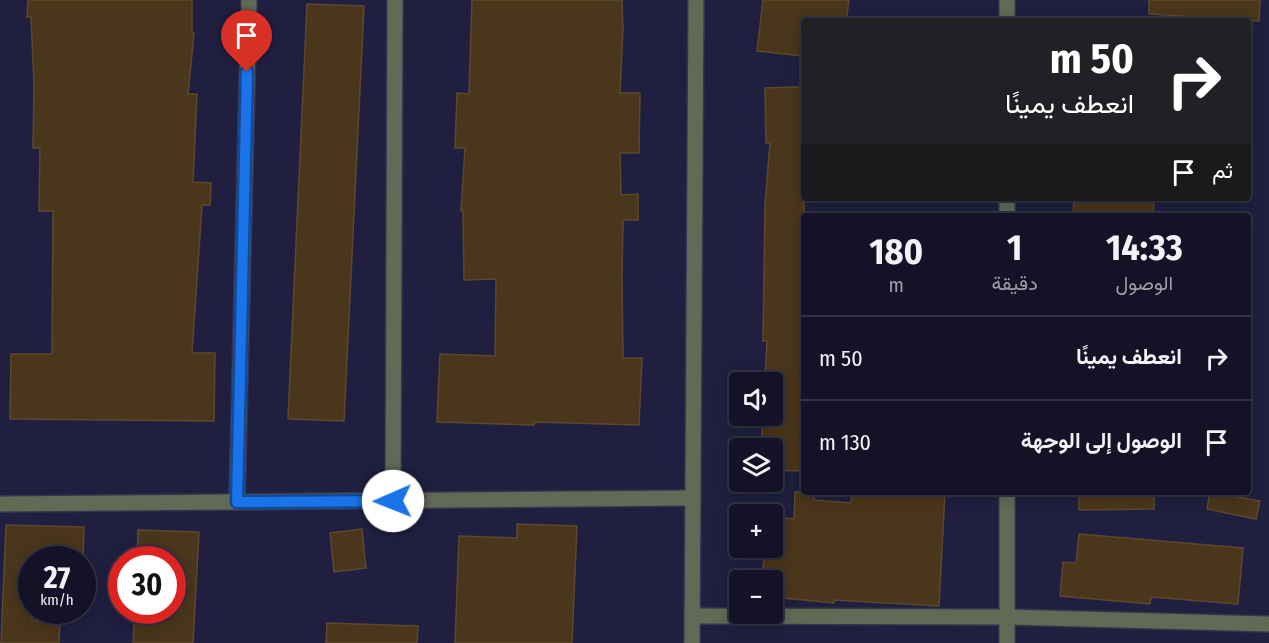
<!DOCTYPE html>
<html lang="ar">
<head>
<meta charset="utf-8">
<style>
	body { margin:0; font-family:"Fira Sans Condensed",Vazirmatn,sans-serif; background:#1c1b2e; color:#f1f3f6; direction:rtl; height:100vh; display:flex; flex-direction:column; font-size:22px; white-space:nowrap }
	* { box-sizing:border-box; margin:0 }
	p { font-size:20px; color:#9d9ea7 }
	.icon { flex:none; width:33px; height:33px; fill:none; stroke:currentColor; stroke-width:2; stroke-linecap:round; stroke-linejoin:round }
	.map { position:relative; flex:1; overflow:hidden; direction:ltr }
	.drawer { position:absolute; left:801px; top:213px; width:450px; height:282px; display:flex; flex-direction:column; background:#131226; border-radius:6px; box-shadow:0 3px 15px #0003,0 0 0 2px #323243; direction:rtl }
	.drawer>* { flex:none }
	.guide { position:absolute; left:801px; top:18px; width:450px; height:183px; border-radius:6px; box-shadow:0 3px 15px #0003,0 0 0 2px #323243; direction:rtl; background:#202124; color:#fff; overflow:hidden }
	.buttons { position:absolute; left:729px; top:372px; display:grid; gap:12px }
	.buttons a { display:grid; place-items:center; width:54px; height:54px; border-radius:6px; background:#131226; box-shadow:0 3px 15px #0003,0 0 0 2px #323243; font-size:30px }
	.speed { position:absolute; left:18px; top:546px; display:flex; gap:12px; font-size:30px; font-weight:700; text-align:center }
	.speed>* { display:grid; place-content:center; width:78px; height:78px; border-radius:50%; background:#131226; box-shadow:0 3px 15px #0003,0 0 0 2px #323243; line-height:1 }
	.speed small { font-size:15px; font-weight:400 }
	.speed .limit { border:9px solid #d22; background:#fff; color:#111 }
	.pin { position:absolute; display:grid; place-items:center; width:51px; height:51px; color:#fff; margin:-62px -26px; border-radius:50% 50% 50% 0; rotate:-45deg; box-shadow:0 0 6px #0007 }
	.pin .icon { rotate:45deg }
	.me { position:absolute; width:66px; margin:-33px; rotate:269deg; stroke-linejoin:round; filter:drop-shadow(0 0 4px #0008) }
	.turn { display:flex; align-items:center; gap:21px; height:126px; padding:0 18px; font-size:27px }
	.turn .icon { width:78px; height:78px; stroke-width:2.5 }
	.turn b { display:block; font-size:42px; line-height:51px }
	.then { display:flex; align-items:center; height:57px; padding:0 18px; background:#0003; gap:12px; font-size:22px }
	.eta { display:flex; justify-content:space-evenly; align-items:center; height:102px; text-align:center }
	.eta b { font-size:36px; font-weight:700; line-height:42px }
	ul { padding:0; list-style:none }
	li { display:flex; align-items:center; gap:18px; height:84px; padding:0 18px; border-top:2px solid #323243 }
	li div { flex:1 }
	li b { display:block; font-size:22px }
	li em { font-style:normal }
	.map>svg:first-child { display:block }
</style>
</head>
<body>
<div class="map">
<svg width="1269" height="643" viewBox="0 0 1269 643">
	<rect width="100%" height="100%" fill="#191832"/>
	<path fill="#201f3f" fill-rule="evenodd" d="M0,0H1269V643H0ZM804,21H1248V198H804ZM804,216H1248V492H804ZM740,382H772V416H740ZM740,448H772V482H740ZM740,514H772V548H740ZM32,560H82V610H32ZM122,560H172V610H122ZM740,580H772V614H740Z"/>
	<g fill="#49361b" stroke="#5c492d" stroke-width="1.5">
		<path d="M28,0H192V32L194,33L188,94H197L193,182L211,183L210,205H202L192,353H215L214,421L10,419L11,354H52L53,211H39L40,148H33L34,85L31,17H27Z"/>
		<path d="M472,0H622L623,30L620,93H640L639,153H620L621,195L638,194V220H623L622,279L623,358H642L639,425L534,422V425L437,422L440,354L495,356L496,279L464,280L463,211H461L465,148H455L457,93L469,94Z"/>
		<path d="M763,0H849L846,21H804L801,56L757,51Z"/>
		<path d="M1149,0H1260L1259,21L1149,14Z"/>
		<path d="M307,4L364,6L344,421L288,419Z"/>
		<path d="M795,87H804V471L772,470V448H761L763,416H772V382H765L767,341H763L765,205L770,143H766L765,88Z"/>
		<path d="M1074,198H1154L1153,216H1073Z"/>
		<path d="M795,492H814V500L851,503L852,492H945L939,606L834,600V603L772,597V580H762L765,548H772V517L794,519Z"/>
		<path d="M1079,492H1154V509L1079,510Z"/>
		<path d="M1210,492L1260,501L1256,519L1207,509Z"/>
		<path d="M517,524L577,526L572,643H455L459,536L517,538Z"/>
		<path d="M6,525L84,527L83,560H32V621H60L59,643H1Z"/>
		<path d="M362,529L366,568L334,572L330,533Z"/>
		<path d="M138,530L199,532L193,643H133L135,610H172V560H137Z"/>
		<path d="M1079,534L1243,548L1238,604L1151,597L1150,604L1060,596L1063,562L1076,563Z"/>
		<path d="M327,623L418,626L417,643H326Z"/>
	</g>
	<g fill="none" stroke-linecap="round" stroke-linejoin="round">
		<defs>
			<g id="minor">
				<path d="M1007,21V0"/>
				<path d="M1007,216V198"/>
				<path d="M1007,492V643"/>
				<path d="M393,501L395,0"/>
				<path d="M237,502L249,0"/>
				<path d="M0,504L693,498"/>
				<path d="M692,616L1007,617L1269,624"/>
				<path d="M692,643L696,0"/>
			</g>
		</defs>
		<use href="#minor" stroke="#35344d" stroke-width="18"/>
		<use href="#minor" stroke="#616a55" stroke-width="15"/>
	</g>
	<g fill="none" stroke-linecap="round" stroke-linejoin="round">
		<defs>
			<path id="route" d="M247,72L237,502L393,501"/>
		</defs>
		<use href="#route" stroke="#114b97" stroke-width="15"/>
		<use href="#route" stroke="#1a73e8" stroke-width="10"/>
	</g>
</svg>
<div class="buttons">
<a><svg class="icon" aria-label="sound" viewBox="0 0 24 24"><path d="M4 9h4l5-4v14l-5-4H4zM17 9q2 3 0 6"/></svg></a>
<a><svg class="icon" aria-label="layers" viewBox="0 0 24 24"><path d="M12 4l9 5-9 5-9-5zM3 14l9 5 9-5"/></svg></a>
<a>+</a>
<a>−</a>
</div>
<div class="speed"><div>27<small>km/h</small></div><div class="limit">30</div></div>
<div class="pin" style="left:247px;top:72px;background:#d93025"><svg class="icon" aria-label="arrive" viewBox="0 0 24 24"><path d="M6 21V4h12l-3 4 3 4H6"/></svg></div>
<svg class="me" style="left:393px;top:501px" viewBox="-20 -20 40 40"><circle r="19" fill="#fff"/><path d="M0-13L10 11 0 6-10 11z" fill="#1a73e8"/></svg>
<div class="guide">
<div class="turn"><svg class="icon" aria-label="right" viewBox="0 0 24 24"><path d="M7 20v-9h11M14 6l5 5-5 5"/></svg><div><b>50 m</b>انعطف يمينًا</div></div>
<div class="then">ثم<svg class="icon" aria-label="arrive" viewBox="0 0 24 24"><path d="M6 21V4h12l-3 4 3 4H6"/></svg></div>
</div>
<section class="drawer">
<div class="eta">
<div><b>14:33</b><p>الوصول</p></div>
<div><b>1</b><p>دقيقة</p></div>
<div><b>180</b><p>m</p></div>
</div>
<ul>
<li><svg class="icon" aria-label="right" viewBox="0 0 24 24"><path d="M7 20v-9h11M14 6l5 5-5 5"/></svg><div><b>انعطف يمينًا</b></div><em>50 m</em></li>
<li><svg class="icon" aria-label="arrive" viewBox="0 0 24 24"><path d="M6 21V4h12l-3 4 3 4H6"/></svg><div><b>الوصول إلى الوجهة</b></div><em>130 m</em></li>
</ul>
</section>
</div>
</body>
</html>
